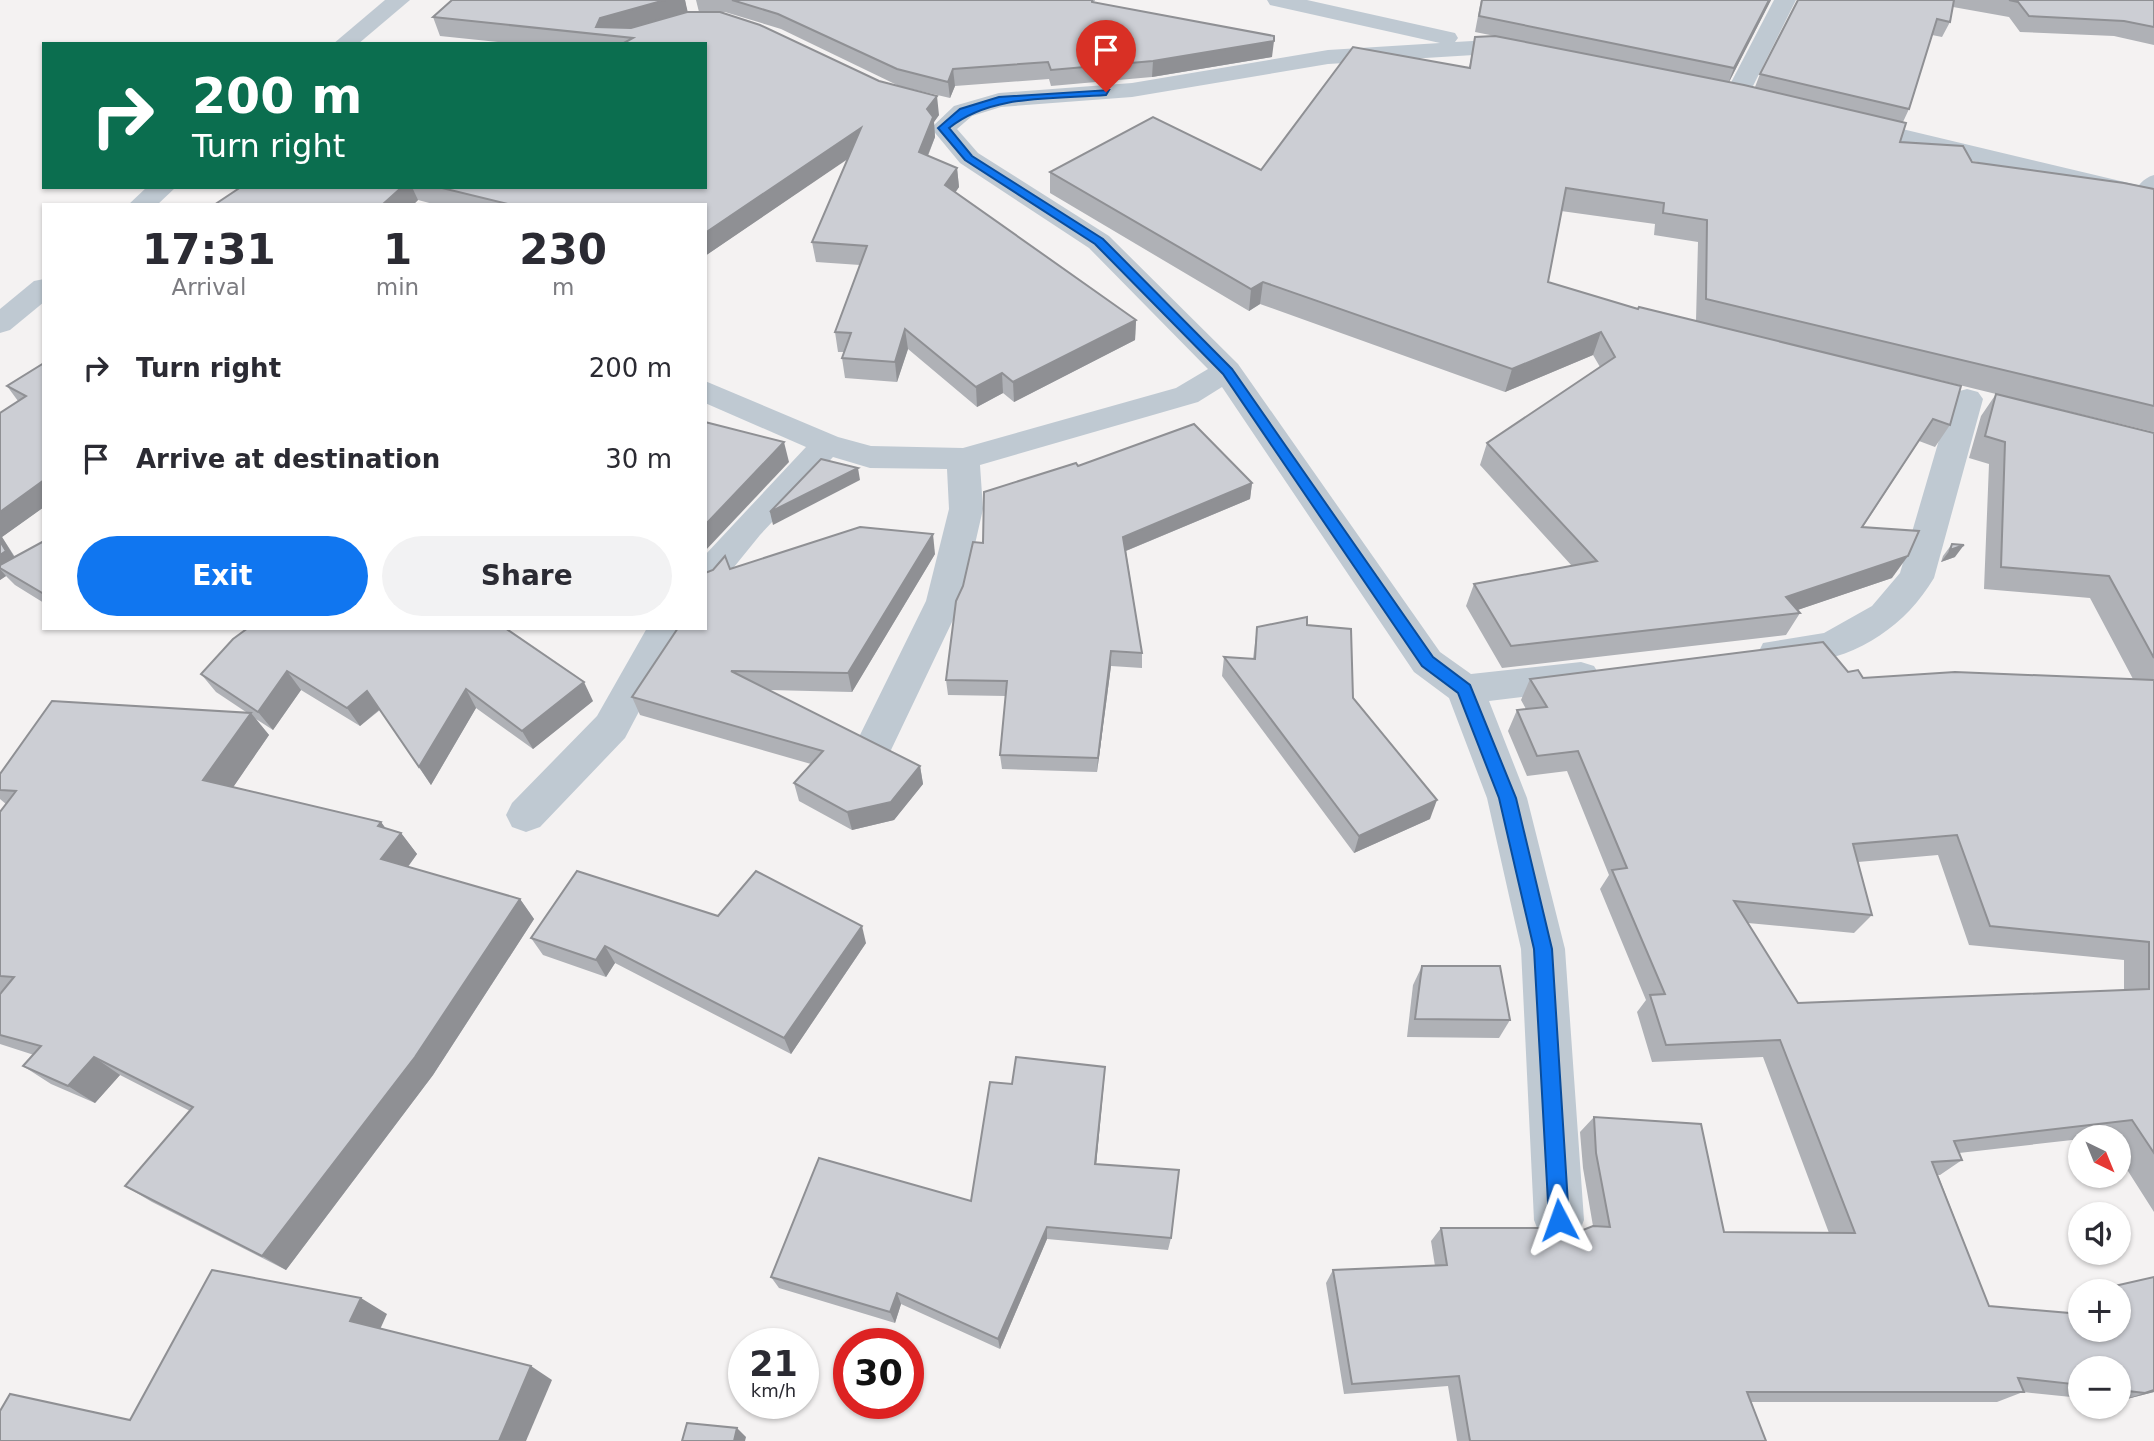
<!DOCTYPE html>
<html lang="en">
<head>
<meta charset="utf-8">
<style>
	body { margin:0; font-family:"DejaVu Sans",sans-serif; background:#f2f2f3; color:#2b2b33; height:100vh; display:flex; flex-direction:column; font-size:26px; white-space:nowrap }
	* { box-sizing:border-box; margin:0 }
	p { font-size:23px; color:#7c7c81 }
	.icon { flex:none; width:38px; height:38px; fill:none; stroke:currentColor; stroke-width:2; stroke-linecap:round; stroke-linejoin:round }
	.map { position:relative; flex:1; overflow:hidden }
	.panel { position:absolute; left:42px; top:203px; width:665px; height:427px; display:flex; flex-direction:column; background:#fff; border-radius:0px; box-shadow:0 2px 5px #0004 }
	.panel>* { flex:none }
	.top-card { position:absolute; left:42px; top:42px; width:665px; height:147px; border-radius:0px; box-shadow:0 2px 5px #0004; background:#0b6e4f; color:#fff; overflow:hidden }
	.needle { width:46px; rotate:137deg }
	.buttons { position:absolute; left:2068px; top:1125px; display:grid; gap:14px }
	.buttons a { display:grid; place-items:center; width:63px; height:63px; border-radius:50%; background:#fff; box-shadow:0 2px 5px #0004; font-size:35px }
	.speed { position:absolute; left:728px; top:1328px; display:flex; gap:14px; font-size:35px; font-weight:700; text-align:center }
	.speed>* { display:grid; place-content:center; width:91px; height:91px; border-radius:50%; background:#fff; box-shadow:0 2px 5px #0004; line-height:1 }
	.speed small { font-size:18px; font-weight:400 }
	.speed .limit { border:10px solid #d22; background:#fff; color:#111 }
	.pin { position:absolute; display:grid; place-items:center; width:60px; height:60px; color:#fff; margin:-72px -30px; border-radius:50% 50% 50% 0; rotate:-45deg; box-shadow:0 0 7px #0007 }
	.pin .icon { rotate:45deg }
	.me { position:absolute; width:77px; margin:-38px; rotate:356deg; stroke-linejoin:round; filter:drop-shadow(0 0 5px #0008) }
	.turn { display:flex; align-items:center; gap:24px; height:147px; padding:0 35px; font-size:32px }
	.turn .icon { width:91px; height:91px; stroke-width:2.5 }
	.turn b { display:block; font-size:49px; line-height:60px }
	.eta { display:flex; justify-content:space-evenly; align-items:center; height:119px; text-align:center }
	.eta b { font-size:42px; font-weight:700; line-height:49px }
	.primary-button { display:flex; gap:14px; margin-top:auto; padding:14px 35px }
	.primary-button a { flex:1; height:80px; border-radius:42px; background:#1076f0; color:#fff; font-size:28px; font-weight:700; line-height:80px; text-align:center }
	.primary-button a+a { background:#f2f2f3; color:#2b2b33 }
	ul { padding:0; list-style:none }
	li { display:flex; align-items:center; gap:21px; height:91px; padding:0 35px }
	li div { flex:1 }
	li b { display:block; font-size:26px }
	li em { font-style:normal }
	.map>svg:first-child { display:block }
</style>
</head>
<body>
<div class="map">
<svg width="2154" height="1441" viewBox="0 0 2154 1441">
	<rect width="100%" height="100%" fill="#f4f2f2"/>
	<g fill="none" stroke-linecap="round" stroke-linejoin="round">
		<path fill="#bfc9d2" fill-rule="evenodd" d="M2154,175V198L2144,202L2136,200L2132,195C2138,186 2143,178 2154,175Z"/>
		<g fill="#bfc9d2" fill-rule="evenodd">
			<path d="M385,0H410L358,44H333Z"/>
			<path d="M1267,0H1307L1455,33L1458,38L1455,42L1490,40L1501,47L1490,54L1328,64L1132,97L1001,107L972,116L957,129L978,153L1109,236L1238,364L1440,652L1471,674L1581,662L1594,666L1600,676L1594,686L1581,690L1489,701L1527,798L1565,949L1584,1220L1577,1238L1559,1245L1541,1238L1534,1220L1521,949L1487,798L1449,698L1414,672L1222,387L1198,402L980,465L983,509L962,601L891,750L877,755L863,750L858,739L926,601L949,509L947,469L870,468L833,457L760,535L717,588L705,592V555L806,447L705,403V381L838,437L871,446L963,448L1176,388L1208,369L1089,248L960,163L931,128L954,106L999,93L1132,83L1328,50L1440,43L1270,5Z"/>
			<path d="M1774,0H1796L1748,96L1744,101H1728L1724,96Z"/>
			<path d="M1852,117L2154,189V205L1843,129L1840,124L1843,119Z"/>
			<path d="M147,187H176L157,205H128Z"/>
			<path d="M44,279V302L10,330L0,333V309L34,281Z"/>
			<path d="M1967,389L1978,392L1983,399L1934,578C1906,625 1860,656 1806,663C1791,665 1778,668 1763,663L1758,653L1763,643L1824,633L1872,606L1900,573L1951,399L1956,392Z"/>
			<path d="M647,628H683L625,738L540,827L526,832L512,827L506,815L512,803L597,716Z"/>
		</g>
	</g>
	<g fill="#afb1b6" fill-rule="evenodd">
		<path d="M685,0L687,12H699L696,0H1095L1094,2L1272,57L1152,77L1051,86L1049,79L955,86L950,98L899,86L781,29L725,12L721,13L939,115L934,122L935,137L928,156L957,168L959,187L955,192L1136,320L1135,340L1014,402L1003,393L977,407L908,349L897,382L845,378L842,358L844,352H838L835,332L860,265L816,262L812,242L848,158L705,256V205H437L418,200L413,205H214L237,190L236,187H705V44H516L440,36L433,17Z"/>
		<path d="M1481,0H1771L1729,82L1755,87L1760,74L1798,0H2154V45L2114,36L2020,32L2009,17L1953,7L1950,22L1942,37L1932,35L1909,109L1903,122L1900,142L1972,162L2154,189V432L2009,397L2154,433V1212L2119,1157V1138H2107L2106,1136L2081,1138V1139L1959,1153L1962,1160L1940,1175H1938L1989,1306L2076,1314L2069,1303L2081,1298V1330H2119V1292H2095L2154,1277V1392L2119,1401V1368H2081V1398L2023,1392L1997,1402H1751L1765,1441H1457L1448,1386L1344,1394L1326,1283L1333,1270L1435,1266L1431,1241L1441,1228L1573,1234L1593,1226L1583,1168L1580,1132L1594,1117L1724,1232L1829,1233L1763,1057L1652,1062L1637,1012L1646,1000L1600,889L1609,875L1567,771L1527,776L1508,731L1517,710L1526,709L1521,700L1530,679L1848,672L1863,678L2133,679L2090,598L1984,589L1989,464L1969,458L1981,416L1996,394L1939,380L1950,425L1935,447L1919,441L1863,527L1892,578L1797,610L1800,613L1786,635L1502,668L1466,606L1474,584L1572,566L1480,465L1487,443L1600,367L1593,355L1505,392L1260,304L1249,311L1050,193V172L1261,170L1469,68L1475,37H1500L1475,32ZM1561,211L1655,224L1654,235L1698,242L1696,321L1638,309L1548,282ZM1938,855L1969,945L2124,960V990L1798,1003L1748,923L1854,933L1872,915L1858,862Z"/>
		<path d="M44,363V507L2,537L15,557L44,541V603L15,585L6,576L0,580V413L18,401L7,386Z"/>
		<path d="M1078,466L1252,483L1250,499L1126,551L1142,653V668L1111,666L1097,772L1002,769L1000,755L1006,696L948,695L946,680L963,586L983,543Z"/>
		<path d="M1952,544L1955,557L1941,562L1943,556Z"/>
		<path d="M935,554L852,692L769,690L920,766L923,784L894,820L852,830L799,801L794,783L811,764L640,715L632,697L730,569Z"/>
		<path d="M1307,625L1430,819L1354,853L1222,676L1224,657L1253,659L1257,627Z"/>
		<path d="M248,628L593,701L533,749L476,708L431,785L380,710L360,726L301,690L273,730L256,719L269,735L233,787L381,822L385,828L401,833L417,854L408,867L520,899L534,919L433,1075L286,1270L152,1202L125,1186L190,1111L120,1075L95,1103L51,1084L23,1066L34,1055L0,1044V994L2,992H0V812L6,804L0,799V774L246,712L216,692L201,674Z"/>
		<path d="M718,916L866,943L791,1054L615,963L606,977L543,955L531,938Z"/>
		<path d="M1422,966L1510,1020L1499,1038L1407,1037L1413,985Z"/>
		<path d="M1105,1067L1096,1164L1171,1238L1168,1250L1047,1239L1000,1349L901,1304L895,1323L779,1288L771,1277L971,1201L1012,1084Z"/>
	</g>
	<g fill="#8f9094">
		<path d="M665,0H685L688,13L609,36L596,27L600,18Z"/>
		<path d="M1769,0H1771L1728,84L1734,68Z"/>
		<path d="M1274,41L1272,57L1152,77L1153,61Z"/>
		<path d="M953,69L955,86L950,98L948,82Z"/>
		<path d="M937,96L939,115L934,122L935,137L921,172L919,152L927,109Z"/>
		<path d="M861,128L864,148L705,256V233Z"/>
		<path d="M957,168L959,187L947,205L945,185Z"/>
		<path d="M402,187H412L418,200L413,205H382Z"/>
		<path d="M1263,282L1260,304L1249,311L1251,289Z"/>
		<path d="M1136,320L1135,340L1014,402L1013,382Z"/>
		<path d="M905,329L908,349L897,382L895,362Z"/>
		<path d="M1601,332L1593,355L1505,392L1512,369Z"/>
		<path d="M1002,373L1003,393L977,407L976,387Z"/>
		<path d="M784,442L789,462L705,551V525Z"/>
		<path d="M858,468L860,480L773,525L770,512Z"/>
		<path d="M44,480V507L2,537L21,568H0V512Z"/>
		<path d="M1252,483L1250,499L1123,552V537Z"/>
		<path d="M933,534L935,554L852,692L848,673Z"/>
		<path d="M1964,545L1955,557L1941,562L1950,550Z"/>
		<path d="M1908,556L1892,578L1780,616L1786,597Z"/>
		<path d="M0,569L6,576L0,580Z"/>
		<path d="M1111,651V666L1097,772L1098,758Z"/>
		<path d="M287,671L301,690L273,730L258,712Z"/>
		<path d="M584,682L593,701L533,749L522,731Z"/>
		<path d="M466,689L476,708L431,785L419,767Z"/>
		<path d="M367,691L380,709L360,726L347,708Z"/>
		<path d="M251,713L269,735L223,802L203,780Z"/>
		<path d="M920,766L923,784L894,820L852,830L847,812Z"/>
		<path d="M1437,800L1430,819L1354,853L1359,836Z"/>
		<path d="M381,822L395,841L401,833L417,854L398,880L381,859L378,826Z"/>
		<path d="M520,899L534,919L433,1075L286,1270L262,1256Z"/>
		<path d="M862,926L866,943L791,1054L784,1038Z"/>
		<path d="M605,946L615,963L606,977L596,960Z"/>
		<path d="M94,1057L120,1075L95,1103L68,1086Z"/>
		<path d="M1105,1067L1104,1082L1095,1177V1164Z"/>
		<path d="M1047,1227V1239L1000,1349L998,1339Z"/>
		<path d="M897,1293L901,1304L895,1323L890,1312Z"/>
		<path d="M361,1298L387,1314L377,1336L350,1321Z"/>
		<path d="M531,1366L552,1380L526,1441H499Z"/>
		<path d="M2154,1390V1392L2119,1401L2145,1393Z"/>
		<path d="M737,1428L746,1437L745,1441H734Z"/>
	</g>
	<g fill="#ccced4" stroke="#8f9094" stroke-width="2" fill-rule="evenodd">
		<path d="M452,0H665L600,18L596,27L631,28L687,12H720L760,25L879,81L937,96L927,109L933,117L919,152L957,168L945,185L1136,320L1013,382L1002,373L976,387L905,329L895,362L842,358L851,333L835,332L867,246L812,242L861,128L705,233V205H512L438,187H705V44H622L633,38L433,17Z"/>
		<path d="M732,0H1092V2L1274,36V41L1153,61L1051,70L1048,62L953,69L948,82L897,69L778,14Z"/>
		<path d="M1482,0H1769L1734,68L1479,16Z"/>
		<path d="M1798,0H1954L1950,22L1937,19L1909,109L1760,74Z"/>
		<path d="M2009,0H2154V27L2124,21L2029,16L2018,2Z"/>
		<path d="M1495,36L1744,85L1906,123L1900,142L1963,146L1972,162L2124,183L2154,189V406L1706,299L1707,220L1663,213L1664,203L1566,188L1548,282L1638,309L1639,307L1961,386L1950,425L1933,419L1862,527L1919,531L1908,556L1786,597L1800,613L1511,646L1474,584L1597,561L1487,443L1615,357L1601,332L1512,369L1263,282L1251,289L1050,172L1153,117L1261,170L1353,47L1470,68L1475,37Z"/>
		<path d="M241,187H402L382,205H214Z"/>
		<path d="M44,363V480L0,512V413L26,396L7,386Z"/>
		<path d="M1996,394L2154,433V658L2109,576L2001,567L2005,442L1985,436Z"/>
		<path d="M705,422L784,442L705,525Z"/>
		<path d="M1194,424L1252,483L1123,537L1142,653L1111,651L1098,758L1000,755L1007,681L946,680L956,601L963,586L973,542L983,543L984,492L1076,463L1078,466Z"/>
		<path d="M821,459L858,468L770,512Z"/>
		<path d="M860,527L933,534L848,673L731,671L920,766L891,802L847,812L794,783L823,751L632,697L678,628H705V573L713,570L725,556L730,569Z"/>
		<path d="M0,541L6,551L0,555Z"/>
		<path d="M44,541V594L0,568V565Z"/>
		<path d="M1952,544L1964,545L1950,550Z"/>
		<path d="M1307,617V625L1351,629L1353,698L1437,800L1359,836L1224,657L1255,659L1257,627Z"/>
		<path d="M248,628H505L584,682L522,731L466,689L419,767L367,691L347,708L287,671L258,712L201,674L233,639Z"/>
		<path d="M1823,642L1848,672L1858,670L1863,678L1955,672L2154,680V1153L2132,1120L1954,1141L1962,1160L1932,1162L1989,1306L2081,1314V1330H2119V1292H2098L2097,1290L2154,1277V1390L2145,1393L2119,1390V1368H2081V1385L2018,1378L2024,1392H1747L1766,1441H1470L1459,1376L1352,1384L1333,1270L1447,1265L1441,1228H1557L1573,1234L1593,1226L1610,1227L1596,1153L1594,1117L1701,1124L1724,1232L1855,1233L1780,1040L1666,1045L1650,995L1665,994L1612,870L1627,868L1578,751L1537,756L1517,710L1547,707L1530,679ZM1957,835L1990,926L2149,942V989L1798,1003L1734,901L1872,915L1853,844Z"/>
		<path d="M52,701L251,713L203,780L381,822L378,826L401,833L381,859L520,899L415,1057L262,1256L125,1186L193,1107L94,1057L68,1086L23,1066L41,1046L0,1035V994L14,977L0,976V812L16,791L0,790V774Z"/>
		<path d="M577,871L718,916L756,871L862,926L784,1038L605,946L596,960L531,938Z"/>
		<path d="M1422,966H1500L1510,1020L1415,1019Z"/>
		<path d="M1016,1057L1105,1067L1095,1164L1179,1170L1171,1238L1047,1227L998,1339L897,1293L890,1312L771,1277L819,1158L971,1201L990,1082L1012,1084Z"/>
		<path d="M212,1270L361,1298L350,1321L531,1366L499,1441H0V1411L10,1394L130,1420Z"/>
		<path d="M687,1423L737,1428L734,1441H682Z"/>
	</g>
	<path fill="#1076f0" stroke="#0a4d9c" stroke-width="2" d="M1109,90L1106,95C1053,99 991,94 949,128L972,156L1103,239L1232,369L1433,657L1470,685L1516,798L1552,949L1569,1220L1566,1227L1559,1230L1552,1227L1549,1220L1534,949L1499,798L1458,693L1422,666L1223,374L1095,244L965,160L938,128L960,109L999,97Z"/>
</svg>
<div class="buttons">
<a><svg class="needle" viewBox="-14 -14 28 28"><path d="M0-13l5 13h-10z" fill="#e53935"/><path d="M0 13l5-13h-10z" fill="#7c7c81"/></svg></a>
<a><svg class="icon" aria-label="sound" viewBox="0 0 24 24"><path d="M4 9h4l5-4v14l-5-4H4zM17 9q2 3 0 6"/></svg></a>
<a>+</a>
<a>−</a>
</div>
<div class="speed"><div>21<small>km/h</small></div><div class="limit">30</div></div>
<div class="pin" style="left:1106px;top:92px;background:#d93025"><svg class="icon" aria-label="arrive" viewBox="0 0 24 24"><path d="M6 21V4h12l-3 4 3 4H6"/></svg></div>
<svg class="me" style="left:1559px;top:1220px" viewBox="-20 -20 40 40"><path d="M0-17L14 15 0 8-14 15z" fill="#1076f0" stroke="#fff" stroke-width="4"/></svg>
<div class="top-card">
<div class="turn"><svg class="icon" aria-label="right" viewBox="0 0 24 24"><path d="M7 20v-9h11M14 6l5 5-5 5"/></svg><div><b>200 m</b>Turn right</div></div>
</div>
<section class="panel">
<div class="eta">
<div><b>17:31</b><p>Arrival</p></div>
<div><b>1</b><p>min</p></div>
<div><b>230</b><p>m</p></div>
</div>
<ul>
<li><svg class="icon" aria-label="right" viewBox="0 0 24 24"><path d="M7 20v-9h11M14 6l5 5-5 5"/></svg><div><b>Turn right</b></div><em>200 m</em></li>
<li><svg class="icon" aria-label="arrive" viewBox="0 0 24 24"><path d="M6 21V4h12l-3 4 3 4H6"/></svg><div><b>Arrive at destination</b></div><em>30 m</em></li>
</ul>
<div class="primary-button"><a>Exit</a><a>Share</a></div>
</section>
</div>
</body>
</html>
